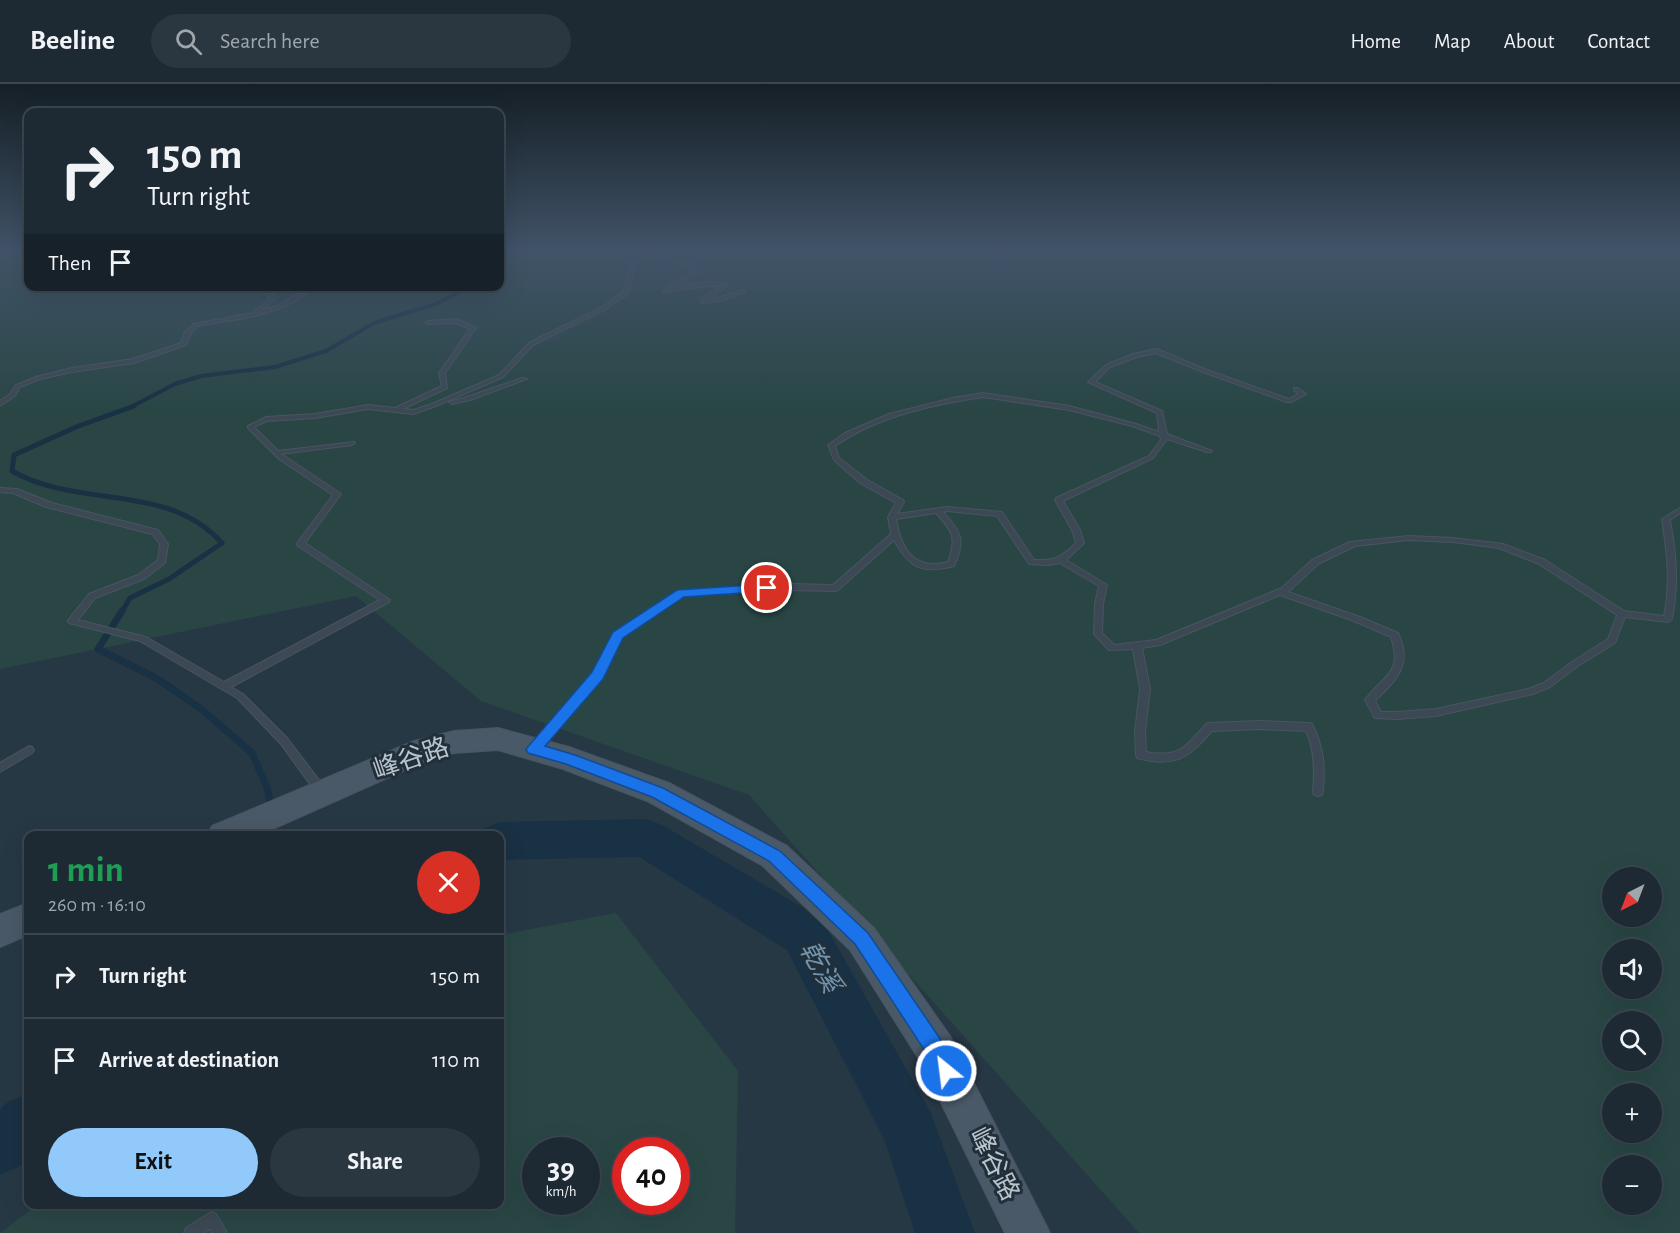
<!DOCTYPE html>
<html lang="en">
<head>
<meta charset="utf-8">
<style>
	body { margin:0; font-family:"Alegreya Sans","Noto Sans TC",sans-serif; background:#2a3640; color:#f1f3f6; height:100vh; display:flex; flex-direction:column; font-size:22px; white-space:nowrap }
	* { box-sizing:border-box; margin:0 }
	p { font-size:20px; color:#a0a7ac }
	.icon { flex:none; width:33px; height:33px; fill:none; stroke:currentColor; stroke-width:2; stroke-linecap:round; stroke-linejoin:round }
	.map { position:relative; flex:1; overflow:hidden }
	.sheet { position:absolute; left:24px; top:747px; width:480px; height:378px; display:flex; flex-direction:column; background:#1d2a34; border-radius:12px; box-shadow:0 6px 24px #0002,0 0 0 2px #3b464f }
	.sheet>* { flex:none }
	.guide { position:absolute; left:24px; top:24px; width:480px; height:183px; border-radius:12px; box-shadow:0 6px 24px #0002,0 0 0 2px #3b464f; background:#1d2a34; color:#f1f3f6; overflow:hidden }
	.needle { width:39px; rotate:222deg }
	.fabs { position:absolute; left:1602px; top:783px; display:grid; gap:12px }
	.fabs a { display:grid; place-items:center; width:60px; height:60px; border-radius:50%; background:#1d2a34; box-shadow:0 6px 24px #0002,0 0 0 2px #3b464f; font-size:30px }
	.speed { position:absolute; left:522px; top:1053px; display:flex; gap:12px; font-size:30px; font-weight:700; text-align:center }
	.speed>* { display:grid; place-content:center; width:78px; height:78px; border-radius:50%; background:#1d2a34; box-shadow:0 6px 24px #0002,0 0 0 2px #3b464f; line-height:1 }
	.speed small { font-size:15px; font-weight:400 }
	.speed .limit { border:9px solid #d22; background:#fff; color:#111 }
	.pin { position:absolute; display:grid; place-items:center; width:51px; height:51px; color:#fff; margin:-26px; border:3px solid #fff; border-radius:50%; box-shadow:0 2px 6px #0007 }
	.me { position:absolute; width:66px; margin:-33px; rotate:331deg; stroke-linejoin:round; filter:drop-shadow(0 0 4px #0008) }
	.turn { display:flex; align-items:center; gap:21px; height:126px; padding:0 24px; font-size:27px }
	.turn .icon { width:78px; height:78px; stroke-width:2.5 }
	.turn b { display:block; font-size:42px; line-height:51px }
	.then { display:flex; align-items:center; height:57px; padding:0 24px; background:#0003; gap:12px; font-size:22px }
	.round { display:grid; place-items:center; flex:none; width:63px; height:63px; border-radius:32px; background:#2a3640 }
	.summary { display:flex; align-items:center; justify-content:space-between; height:102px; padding:0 24px }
	h1 { font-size:36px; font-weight:700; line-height:45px; color:#1e9e55 }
	.action { display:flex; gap:12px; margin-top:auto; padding:12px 24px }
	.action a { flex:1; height:69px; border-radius:36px; background:#91cafa; color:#111; font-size:24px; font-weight:700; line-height:69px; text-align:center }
	.action a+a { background:#2a3640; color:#f1f3f6 }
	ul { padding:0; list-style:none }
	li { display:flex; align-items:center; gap:18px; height:84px; padding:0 24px; border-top:2px solid #3b464f }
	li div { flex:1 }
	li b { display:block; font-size:22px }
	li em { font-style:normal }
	header { display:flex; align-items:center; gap:36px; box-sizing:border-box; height:84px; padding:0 30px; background:#1d2a34; border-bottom:2px solid #3b464f }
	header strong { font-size:28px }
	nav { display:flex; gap:33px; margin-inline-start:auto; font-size:21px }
	.search { width:420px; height:54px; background:#2a3640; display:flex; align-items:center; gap:15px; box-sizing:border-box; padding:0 21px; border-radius:33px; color:#a0a7ac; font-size:22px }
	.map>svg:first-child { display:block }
</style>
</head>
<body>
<header>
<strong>Beeline</strong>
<div class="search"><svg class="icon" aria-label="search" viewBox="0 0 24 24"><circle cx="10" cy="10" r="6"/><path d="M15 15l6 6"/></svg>Search here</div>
<nav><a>Home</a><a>Map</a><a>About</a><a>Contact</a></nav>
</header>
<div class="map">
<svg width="1680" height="1149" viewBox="0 0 1680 1149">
	<rect width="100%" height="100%" fill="#273845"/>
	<g fill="#294645" fill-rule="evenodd">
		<path d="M0,165H28V202H500V165H1680V1149H1139L749,711L481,617L356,512L0,585ZM1612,794H1652V832H1612ZM1612,866H1652V904H1612ZM1612,938H1652V976H1612ZM1612,1010H1652V1048H1612ZM1612,1082H1652V1120H1612Z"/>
		<path d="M616,829L738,987L735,1149H0L37,1121L500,1120V851ZM536,1066H586V1118H536ZM626,1066H676V1118H626Z"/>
	</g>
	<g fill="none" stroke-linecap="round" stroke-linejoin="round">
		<path stroke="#193144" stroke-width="4" d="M131,323L175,300L201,292L275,283L326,267L374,239L438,219L470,202"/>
		<path stroke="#193144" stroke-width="5" d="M121,529L130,514L169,495L222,459C168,398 78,425 12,387L14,371L76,343L134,322"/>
		<g stroke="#193144" stroke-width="7">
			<path d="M122,527L98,565L156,594L200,624L252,669L268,706L271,726"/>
			<path d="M273,739L275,752"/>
		</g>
		<g fill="#193144" fill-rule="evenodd">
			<path d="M646,735L662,741L821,834L930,1027L975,1149H915L885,1057L787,866L639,773L500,776V752H480L484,744L500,738Z"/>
			<path d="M28,1010V1075L20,1082L0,1091V1025L8,1018Z"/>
		</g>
		<defs>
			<g id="lane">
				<path d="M638,165H643L640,169L653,168L701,184V186L673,204L707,198L727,200V202L709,215L717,214L742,206L745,208L720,217L703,219L701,218V216L720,202H707L663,208V206L695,185L653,172H637L628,210L604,226L533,261L503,293L436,322L413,330L368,325L315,334L267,337L254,343L278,367L354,358L355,359L352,361L281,370L341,410L305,459L390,516L389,518L231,603L243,610L287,654L325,704L326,707L325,710L321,711L317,710L281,660L237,614L140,557L69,539L68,537L69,535L89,510L138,491L158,476L160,460L152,450L46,423L13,409L0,408V404L17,405L52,419L158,446L168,460L165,479L144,495L95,514L78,536L146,553L224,598L380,516L298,462L297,460L298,458L333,411L279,375L248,344V342L266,333L315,330L368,321L395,324L442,302L439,289L470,245L455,239L427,240L426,239L429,237L456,235L476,244L445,289L447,304L403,325L413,326L432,320L499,291L529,259L600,224L623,208L632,171Z"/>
				<path d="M1004,165H1009L1006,175L1003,177L1000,175Z"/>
				<path d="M265,202H271L275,215L262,226L277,222L301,208L299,202H305L307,209C277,233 234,235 198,242L191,249L186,261L134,279L72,288L40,295L20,303L15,312L0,322V317L10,310L16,301L36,293L72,284L133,275L181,259L185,248L194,240L253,229L269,215Z"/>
				<path d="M1157,265L1207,286L1289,315L1298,310L1294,306V304H1298L1306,310L1291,318H1287L1203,288L1156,269L1137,273L1110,283L1095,298L1162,327L1167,350L1212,367L1211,368H1207L1167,355L1153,374L1063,417L1080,446L1084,459L1066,476L1107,501L1103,520L1102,549L1114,561L1156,556L1282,504L1312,476L1350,458L1409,452L1453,454L1503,460L1545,476L1624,527L1664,532C1671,499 1667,467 1662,435L1680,424V429L1670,436C1676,469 1679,501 1672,535L1668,538L1625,533L1615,559L1578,582L1550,603L1533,610L1436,632L1397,635L1375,634L1365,616C1384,590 1403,591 1391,553L1354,537L1280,511L1160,561L1142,564L1150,605L1145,648L1146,668C1179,674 1185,664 1206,640L1209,639L1259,637L1309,639L1312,640C1324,663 1325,684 1323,708L1322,711L1318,712L1314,711L1313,708C1315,687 1315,666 1306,647L1259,645L1212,647C1188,674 1175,684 1137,674L1136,671L1135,648L1140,605L1133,565L1109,566L1094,550L1095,520L1099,502L1060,479L1048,481L1029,480L997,432L947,427L943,428C961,447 966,457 954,482C922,490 910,485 894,456L838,506L835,507L788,506L683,512L621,553L601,593L538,666H532L530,663L532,660L594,589L615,549L678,507L788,500L833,501L891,450L888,433L896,419L860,399L834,376L828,361L845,349L889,330L953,314L983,309L1069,322L1136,340L1159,348L1157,329L1088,298L1106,281L1133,270ZM983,313L1069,326L1132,342L1160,352L1161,356L1149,372L1056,414L1055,416L1072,446L1076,459C1062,473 1055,477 1034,476L1002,428L947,423L897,430L904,418L903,416L866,395L839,374L835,362C878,332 932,321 983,313ZM936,429C953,447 957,454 948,478C914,487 901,465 896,435ZM1409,456L1453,458L1499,464L1539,480L1617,531L1608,555L1572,578L1544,599L1528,605L1436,625L1397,628H1381L1375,617C1397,595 1413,581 1398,549L1360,533L1288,508L1318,480L1355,462Z"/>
				<path d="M522,294L527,295L470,316L452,320L449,318L467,313Z"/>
				<path d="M29,662L32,663L34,666L32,669L0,688V679Z"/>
				<path d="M211,1128L216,1130L227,1149H212L209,1145L204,1149H184L186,1144Z"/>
			</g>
			<g id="secondary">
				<path d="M498,644L569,663L669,699L787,762L874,844L950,952L1050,1149H1005L922,980L850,866L763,782L647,717L563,685L498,666L454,669L430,675L257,752H207L212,742L414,657L454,647Z"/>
				<path d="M28,819V851L0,863V830Z"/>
			</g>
		</defs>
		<use href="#lane" stroke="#485560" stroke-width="2"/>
		<use href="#secondary" stroke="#485560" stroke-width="2"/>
		<use href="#lane" fill="#3c4954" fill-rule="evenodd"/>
		<use href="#secondary" fill="#4a5967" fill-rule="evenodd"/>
	</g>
	<linearGradient id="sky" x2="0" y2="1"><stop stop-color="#151f26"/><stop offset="0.51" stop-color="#415368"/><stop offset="1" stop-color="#415368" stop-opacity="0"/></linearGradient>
	<rect width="1680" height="326" fill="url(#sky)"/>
	<path fill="#1a73e8" stroke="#114b97" stroke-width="1.5" d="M767,500L771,501L773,504L771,507L684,513L623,554L603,595L545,662L575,671L663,704L780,767L868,849L943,959L956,987L953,994L946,996L939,994L929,973L855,860L769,777L652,713L566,680L528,669L526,665L592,588L613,548L677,506Z"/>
	<g text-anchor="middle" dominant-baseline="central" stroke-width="6" stroke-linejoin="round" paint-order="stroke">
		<g font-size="26" fill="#b9c4cd" stroke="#202f3a">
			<text transform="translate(411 675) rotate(-19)">峰谷路</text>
			<text transform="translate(994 1080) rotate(63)">峰谷路</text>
		</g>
		<g font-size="27" font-style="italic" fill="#7294ad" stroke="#202f3a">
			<text transform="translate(820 883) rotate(60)">乾溪</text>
		</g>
	</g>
</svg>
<div class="fabs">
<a><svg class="needle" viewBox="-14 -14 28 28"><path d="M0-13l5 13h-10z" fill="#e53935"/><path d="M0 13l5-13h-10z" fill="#a0a7ac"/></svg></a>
<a><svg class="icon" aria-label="sound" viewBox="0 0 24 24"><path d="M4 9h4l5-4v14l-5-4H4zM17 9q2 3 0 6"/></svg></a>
<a><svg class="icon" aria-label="search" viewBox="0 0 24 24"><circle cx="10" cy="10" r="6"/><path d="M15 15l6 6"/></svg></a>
<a>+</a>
<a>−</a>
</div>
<div class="speed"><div>39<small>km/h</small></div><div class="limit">40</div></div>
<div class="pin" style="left:767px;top:504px;background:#d93025"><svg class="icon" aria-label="arrive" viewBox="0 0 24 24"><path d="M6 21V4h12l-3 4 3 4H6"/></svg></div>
<svg class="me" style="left:946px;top:987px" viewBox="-20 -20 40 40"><circle r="17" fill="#1a73e8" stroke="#fff" stroke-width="3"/><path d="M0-11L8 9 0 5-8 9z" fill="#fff"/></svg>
<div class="guide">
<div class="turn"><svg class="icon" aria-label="right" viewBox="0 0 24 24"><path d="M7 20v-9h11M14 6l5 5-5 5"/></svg><div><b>150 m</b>Turn right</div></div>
<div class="then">Then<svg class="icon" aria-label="arrive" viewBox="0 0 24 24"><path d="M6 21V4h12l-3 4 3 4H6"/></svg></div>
</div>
<section class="sheet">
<div class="summary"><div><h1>1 min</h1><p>260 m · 16:10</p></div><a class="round" style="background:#d93025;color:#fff"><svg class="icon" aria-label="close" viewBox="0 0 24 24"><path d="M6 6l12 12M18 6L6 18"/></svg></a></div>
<ul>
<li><svg class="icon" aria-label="right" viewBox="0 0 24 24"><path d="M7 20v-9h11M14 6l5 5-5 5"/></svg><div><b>Turn right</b></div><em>150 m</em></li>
<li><svg class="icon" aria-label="arrive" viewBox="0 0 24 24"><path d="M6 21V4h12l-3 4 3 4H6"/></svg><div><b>Arrive at destination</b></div><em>110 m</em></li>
</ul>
<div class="action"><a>Exit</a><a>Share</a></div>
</section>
</div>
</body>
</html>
